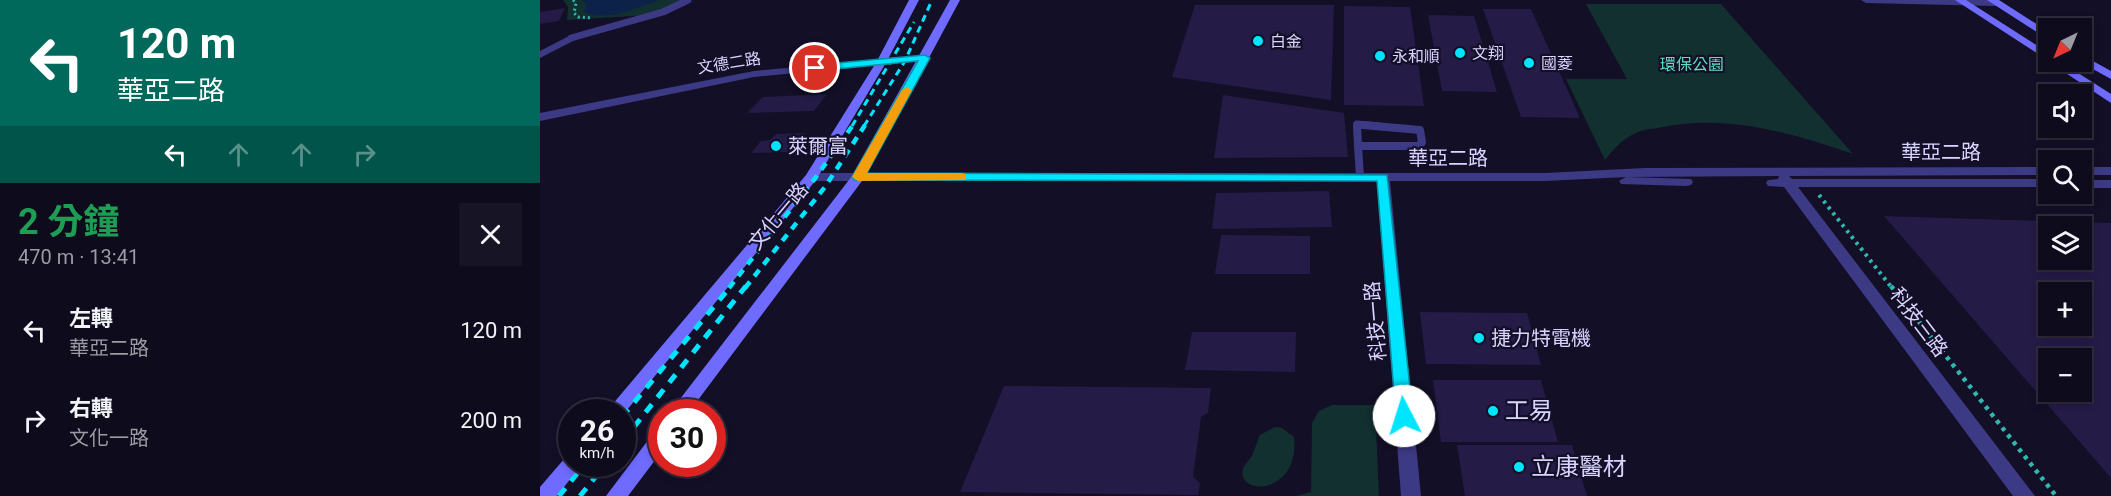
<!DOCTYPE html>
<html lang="zh-TW">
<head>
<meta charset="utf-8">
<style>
	body { margin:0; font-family:Roboto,"Noto Sans TC",sans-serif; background:#171425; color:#f1f3f6; height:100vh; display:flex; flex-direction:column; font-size:22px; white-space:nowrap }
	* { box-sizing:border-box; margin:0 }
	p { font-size:20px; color:#9b9ba3 }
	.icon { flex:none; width:33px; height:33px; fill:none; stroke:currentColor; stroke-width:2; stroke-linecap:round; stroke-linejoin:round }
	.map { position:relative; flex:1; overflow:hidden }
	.drawer { display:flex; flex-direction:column; background:#0e0b1c; width:540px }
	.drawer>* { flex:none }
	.hud { background:#00695c; color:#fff; overflow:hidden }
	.needle { width:39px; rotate:223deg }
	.controls { position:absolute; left:1498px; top:18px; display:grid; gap:12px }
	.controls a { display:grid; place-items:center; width:54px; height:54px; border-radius:0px; background:#0e0b1c; box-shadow:0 3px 9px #0003,0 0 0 2px #2e2b3b; font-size:30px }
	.speed { position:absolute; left:18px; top:399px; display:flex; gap:12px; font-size:30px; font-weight:700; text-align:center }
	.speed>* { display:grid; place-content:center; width:78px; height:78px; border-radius:50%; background:#0e0b1c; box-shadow:0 3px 9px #0003,0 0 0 2px #2e2b3b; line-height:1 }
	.speed small { font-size:15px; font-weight:400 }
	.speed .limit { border:9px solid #d22; background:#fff; color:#111 }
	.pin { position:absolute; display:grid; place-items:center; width:51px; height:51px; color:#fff; margin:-26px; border:3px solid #fff; border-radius:50%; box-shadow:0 2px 6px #0007 }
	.me { position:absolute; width:66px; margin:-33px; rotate:355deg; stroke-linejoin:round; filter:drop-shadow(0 0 4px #0008) }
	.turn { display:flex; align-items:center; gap:21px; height:126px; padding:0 18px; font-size:27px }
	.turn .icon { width:78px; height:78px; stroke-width:2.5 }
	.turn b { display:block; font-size:42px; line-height:51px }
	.lanes { display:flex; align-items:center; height:57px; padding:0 18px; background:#0003; justify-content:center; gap:30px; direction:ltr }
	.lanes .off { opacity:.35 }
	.round { display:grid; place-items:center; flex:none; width:63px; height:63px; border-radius:0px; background:#171425 }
	.head { display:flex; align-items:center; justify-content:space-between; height:102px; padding:0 18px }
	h1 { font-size:36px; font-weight:700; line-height:45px; color:#1e9e55 }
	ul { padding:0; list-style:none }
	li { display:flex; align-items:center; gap:18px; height:90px; padding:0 18px }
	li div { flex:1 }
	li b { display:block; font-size:22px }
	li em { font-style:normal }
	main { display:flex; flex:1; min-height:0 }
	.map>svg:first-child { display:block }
</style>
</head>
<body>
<main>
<section class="drawer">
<div class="hud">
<div class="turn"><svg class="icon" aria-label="left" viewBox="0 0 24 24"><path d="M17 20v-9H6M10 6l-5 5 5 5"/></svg><div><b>120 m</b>華亞二路</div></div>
<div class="lanes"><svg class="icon" aria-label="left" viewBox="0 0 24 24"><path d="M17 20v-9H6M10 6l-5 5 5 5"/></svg><svg class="icon off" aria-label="ahead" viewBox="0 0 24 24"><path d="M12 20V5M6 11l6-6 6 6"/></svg><svg class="icon off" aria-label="ahead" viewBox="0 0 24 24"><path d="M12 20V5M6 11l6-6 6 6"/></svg><svg class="icon off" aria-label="right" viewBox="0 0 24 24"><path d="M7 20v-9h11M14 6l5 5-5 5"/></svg></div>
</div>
<div class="head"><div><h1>2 分鐘</h1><p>470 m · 13:41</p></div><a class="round"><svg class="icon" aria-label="close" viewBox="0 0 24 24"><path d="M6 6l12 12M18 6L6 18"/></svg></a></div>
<ul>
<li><svg class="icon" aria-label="left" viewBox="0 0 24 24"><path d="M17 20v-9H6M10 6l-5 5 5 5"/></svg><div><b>左轉</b><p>華亞二路</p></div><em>120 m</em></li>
<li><svg class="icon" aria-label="right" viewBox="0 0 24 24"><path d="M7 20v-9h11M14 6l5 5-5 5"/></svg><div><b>右轉</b><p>文化一路</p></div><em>200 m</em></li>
</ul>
</section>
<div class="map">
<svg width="1571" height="496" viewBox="0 0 1571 496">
	<rect width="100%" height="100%" fill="#130f26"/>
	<g fill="#12302f">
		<path d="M23,0H143L110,15L27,20L28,7Z"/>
		<path d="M1046,4H1181L1313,154C1252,133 1188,114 1123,127C1114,129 1103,129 1096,133C1082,139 1074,149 1065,160L1026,79H1087Z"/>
		<path d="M792,405H835L839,496H756L771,492L772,423L779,411Z"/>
		<path d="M735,427L742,428L754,437C760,496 696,496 703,469C705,463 711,459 713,453C716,447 717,441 720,435Z"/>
	</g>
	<path fill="#0c2248" d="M42,0H119C97,8 68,22 44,12L46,4Z"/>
	<g fill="#241b47" fill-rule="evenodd">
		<path d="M655,5H794L791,100L632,77Z"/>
		<path d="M804,6L870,7L884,106L804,105Z"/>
		<path d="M25,8L19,21L0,24V12Z"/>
		<path d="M943,9H991L1040,118L981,117Z"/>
		<path d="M888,15L934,16L957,92L902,91Z"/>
		<path d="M287,94L274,111L207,113L223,97Z"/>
		<path d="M683,95L804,113L808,157L674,158Z"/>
		<path d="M266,133L251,152L211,153L221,141L230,140L236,134Z"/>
		<path d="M789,191L792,227L672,229L676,193Z"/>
		<path d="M1344,216L1571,223V478ZM1509,226H1542V260H1509ZM1509,292H1542V326H1509ZM1509,358H1542V392H1509Z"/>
		<path d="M681,235L770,236V274H675Z"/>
		<path d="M880,312L987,313L1001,365L886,364Z"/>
		<path d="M652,332H756L755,372L645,370Z"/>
		<path d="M893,380H1001L1018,442H901Z"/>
		<path d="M464,386L671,388L668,413L661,417L653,477L660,483L658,495L420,492Z"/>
		<path d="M917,445H1032L1047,496H925Z"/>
	</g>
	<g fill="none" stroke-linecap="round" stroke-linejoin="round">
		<path stroke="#2fb8b0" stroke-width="3" stroke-dasharray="2 3" stroke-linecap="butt" d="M33,0L36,3L34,13L38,17L52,18"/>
		<path stroke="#2fb8b0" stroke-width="4" stroke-dasharray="3 4.5" stroke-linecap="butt" d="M1279,195L1352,288"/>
		<path stroke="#2fb8b0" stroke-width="4.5" stroke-dasharray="4 5" stroke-linecap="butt" d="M1351,286L1516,496"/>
		<g stroke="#3d3a85" stroke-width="7">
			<path d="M31,38L123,12L148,0"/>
			<path d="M817,126V124L839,126"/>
		</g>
		<g stroke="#3d3a85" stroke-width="8">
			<path d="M817,125L818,146"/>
			<path d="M818,146H879L882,142L880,130L823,125"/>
			<path d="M818,146L820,177"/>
		</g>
		<g fill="#3d3a85" fill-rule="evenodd">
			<path d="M1321,0H1451L1461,3L1456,6L1326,3Z"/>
			<path d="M31,35L35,36V40L0,58V51Z"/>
			<path d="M385,55L389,56V60L214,77L0,121V113L214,71Z"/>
			<path d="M1509,167V175L1249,176L1252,179H1509V187H1258L1495,496H1473L1244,187L1228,186L1226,183L1228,180L1238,179L1239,176L1086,177L1151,179L1153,182L1151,185L1146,186L1081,184L1079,181L1086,177L1005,181H850L881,496H861L837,181H271L264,177L271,173H1005L1105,168Z"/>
			<rect x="1542" y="167" width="29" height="8"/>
			<rect x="1542" y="180" width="29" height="8"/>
		</g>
		<g fill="#6f6bff" fill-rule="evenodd">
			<path d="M369,0H379L347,61L276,180L82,416V412H66L266,175L337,61Z"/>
			<path d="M410,0H420L325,177L149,412H130L312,176Z"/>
			<path d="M1415,0H1426L1509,53V61Z"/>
			<path d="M1447,0H1459L1509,32V40Z"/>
			<path d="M1542,55L1571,71V79L1540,62H1542Z"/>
			<path d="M1509,62H1521L1571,94V103Z"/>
			<path d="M122,429V451L88,496H66L115,431Z"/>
			<path d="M32,456V464H42L17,496H0V487L25,458Z"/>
		</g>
		<g stroke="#00e5ff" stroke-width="3" stroke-dasharray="7 5" stroke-linecap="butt">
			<path d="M312,126L374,22"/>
			<path d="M324,126L365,61L392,0"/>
		</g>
		<g stroke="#00e5ff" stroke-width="4.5" stroke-dasharray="8 7" stroke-linecap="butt">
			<path d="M189,288L276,177L313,125"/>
			<path d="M205,288L285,187L325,125"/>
		</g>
		<g stroke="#00e5ff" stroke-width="5" stroke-dasharray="10 9" stroke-linecap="butt">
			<path d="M82,417L191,286"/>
			<path d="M82,442L206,286"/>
			<path d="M19,496L45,464"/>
			<path d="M40,496L66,464"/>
		</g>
	</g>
	<path fill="#00e5ff" stroke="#0095a6" stroke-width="1.5" d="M385,55L390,58L327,173L847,175L873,416L870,420L864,422L858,420L856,416L837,181L314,180L312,177L378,61L275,71L270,68L275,65Z"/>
	<path fill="#f59e0b" d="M367,87L372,90L327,173H421L426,174V180L318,181L312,177L362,90Z"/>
	<g fill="#00e5ff" stroke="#130f26" stroke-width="2">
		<circle cx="718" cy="41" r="6"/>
		<circle cx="920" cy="53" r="6"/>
		<circle cx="840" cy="56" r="6"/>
		<circle cx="989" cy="63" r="6"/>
		<circle cx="236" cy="146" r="6"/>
		<circle cx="939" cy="338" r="6"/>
		<circle cx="953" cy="411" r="6"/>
		<circle cx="979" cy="467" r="6"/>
	</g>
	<g text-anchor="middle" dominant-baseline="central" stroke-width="4.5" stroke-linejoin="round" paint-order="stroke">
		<g font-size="16" fill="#d9d4ff" stroke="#130f26" text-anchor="start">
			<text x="730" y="41">白金</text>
			<text x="932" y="53">文翔</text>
			<text x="852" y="56">永和順</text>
			<text x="1001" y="63">國菱</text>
		</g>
		<g font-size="16" fill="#d9d4ff" stroke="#130f26">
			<text transform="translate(189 63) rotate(-9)">文德二路</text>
		</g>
		<g font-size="16" fill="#5fe0c0" stroke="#130f26">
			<text x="1152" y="64">環保公園</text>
		</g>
		<g font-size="20" fill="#d9d4ff" stroke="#130f26" text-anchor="start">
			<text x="248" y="146">萊爾富</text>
			<text x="951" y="338">捷力特電機</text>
		</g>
		<g font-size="20" fill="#d9d4ff" stroke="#130f26">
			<text x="1401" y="152">華亞二路</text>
			<text x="908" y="158">華亞二路</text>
			<text transform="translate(238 216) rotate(-50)">文化一路</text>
			<text transform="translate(835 321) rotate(-95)">科技一路</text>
			<text transform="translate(1379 322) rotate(53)">科技三路</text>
		</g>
		<g font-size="24" fill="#d9d4ff" stroke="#130f26" text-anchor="start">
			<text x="965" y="411">工易</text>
			<text x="991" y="467">立康醫材</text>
		</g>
	</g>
</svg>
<div class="controls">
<a><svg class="needle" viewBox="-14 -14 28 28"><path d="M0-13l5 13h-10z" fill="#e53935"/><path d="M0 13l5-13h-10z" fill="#9b9ba3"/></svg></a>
<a><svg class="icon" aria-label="sound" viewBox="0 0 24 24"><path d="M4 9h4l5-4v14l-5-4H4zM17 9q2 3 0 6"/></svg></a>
<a><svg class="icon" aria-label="search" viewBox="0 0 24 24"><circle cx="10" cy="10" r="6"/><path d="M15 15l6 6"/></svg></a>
<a><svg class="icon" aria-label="layers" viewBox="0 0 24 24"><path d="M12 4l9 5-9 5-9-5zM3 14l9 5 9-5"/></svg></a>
<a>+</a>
<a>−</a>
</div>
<div class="speed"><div>26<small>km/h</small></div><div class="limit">30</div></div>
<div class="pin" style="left:275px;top:68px;background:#d93025"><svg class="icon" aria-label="arrive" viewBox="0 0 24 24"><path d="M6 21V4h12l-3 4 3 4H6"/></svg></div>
<svg class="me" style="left:864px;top:416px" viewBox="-20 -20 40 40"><circle r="19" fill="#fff"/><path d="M0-13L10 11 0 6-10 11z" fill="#00e5ff"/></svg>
</div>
</main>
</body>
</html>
